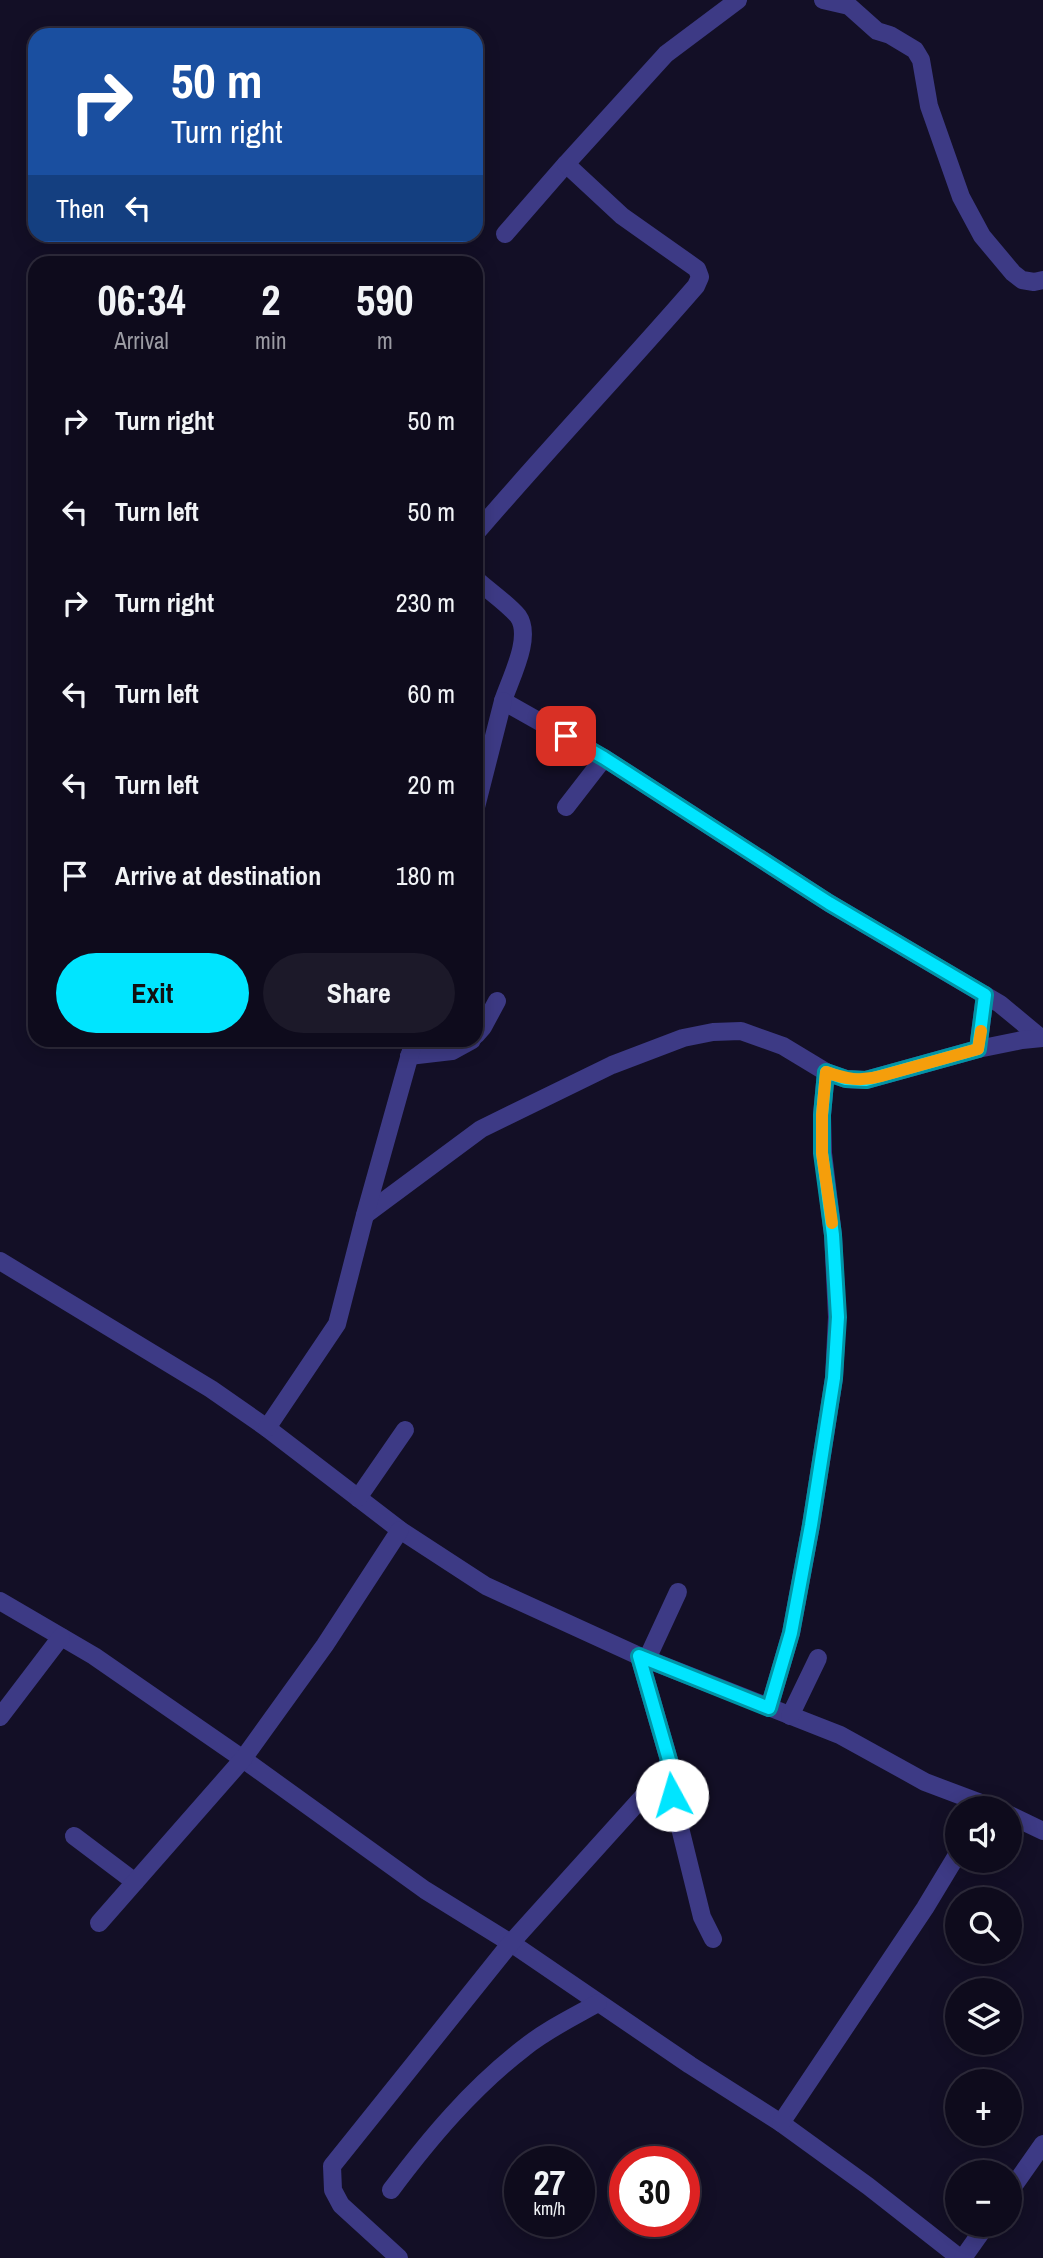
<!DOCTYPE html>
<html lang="en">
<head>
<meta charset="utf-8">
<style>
	body { margin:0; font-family:"Archivo Narrow",sans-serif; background:#1c1929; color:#f1f3f6; height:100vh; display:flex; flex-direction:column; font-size:26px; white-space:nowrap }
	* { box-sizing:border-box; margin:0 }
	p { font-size:23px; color:#9b9ba3 }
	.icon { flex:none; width:38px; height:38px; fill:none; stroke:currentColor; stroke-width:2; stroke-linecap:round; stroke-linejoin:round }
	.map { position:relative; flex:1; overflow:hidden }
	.details { position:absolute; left:28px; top:256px; width:455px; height:791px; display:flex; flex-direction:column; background:#0e0b1c; border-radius:21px; box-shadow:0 4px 18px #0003,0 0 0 2px #2e2b3b }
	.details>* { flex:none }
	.guide { position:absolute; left:28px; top:28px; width:455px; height:214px; border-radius:21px; box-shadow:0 4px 18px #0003,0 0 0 2px #2e2b3b; background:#1a4fa0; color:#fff; overflow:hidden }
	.controls { position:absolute; left:945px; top:1796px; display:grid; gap:14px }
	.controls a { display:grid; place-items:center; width:77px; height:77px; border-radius:50%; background:#0e0b1c; box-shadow:0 4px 18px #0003,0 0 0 2px #2e2b3b; font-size:35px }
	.speed { position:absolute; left:504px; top:2146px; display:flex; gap:14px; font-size:35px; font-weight:700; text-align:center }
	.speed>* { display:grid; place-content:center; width:91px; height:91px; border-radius:50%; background:#0e0b1c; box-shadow:0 4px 18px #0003,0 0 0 2px #2e2b3b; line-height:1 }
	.speed small { font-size:18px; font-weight:400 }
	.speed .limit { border:10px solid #d22; background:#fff; color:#111 }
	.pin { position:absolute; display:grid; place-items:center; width:60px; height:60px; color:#fff; margin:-30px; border-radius:14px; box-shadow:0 4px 10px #0006 }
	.me { position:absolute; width:77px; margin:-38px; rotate:354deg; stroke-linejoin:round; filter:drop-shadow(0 0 5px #0008) }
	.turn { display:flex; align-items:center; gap:24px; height:147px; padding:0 28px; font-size:32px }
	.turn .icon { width:91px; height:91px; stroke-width:2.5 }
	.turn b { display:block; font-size:49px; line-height:60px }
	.then { display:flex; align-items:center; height:66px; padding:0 28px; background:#0003; gap:14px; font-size:26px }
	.eta { display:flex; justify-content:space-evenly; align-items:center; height:119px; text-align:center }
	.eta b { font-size:42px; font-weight:800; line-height:49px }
	.button { display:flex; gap:14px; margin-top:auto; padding:14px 28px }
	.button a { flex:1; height:80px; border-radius:42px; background:#00e5ff; color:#111; font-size:28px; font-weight:800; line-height:80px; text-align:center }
	.button a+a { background:#1c1929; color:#f1f3f6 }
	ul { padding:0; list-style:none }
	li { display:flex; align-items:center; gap:21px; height:91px; padding:0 28px }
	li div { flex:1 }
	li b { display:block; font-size:26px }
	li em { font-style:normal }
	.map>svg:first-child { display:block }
</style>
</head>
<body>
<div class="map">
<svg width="1043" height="2258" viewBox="0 0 1043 2258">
	<rect width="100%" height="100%" fill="#130f26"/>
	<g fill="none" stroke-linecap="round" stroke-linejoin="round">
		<g stroke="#3d3a85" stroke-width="18">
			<path d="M823,0L849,6L877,31L890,35L915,50L921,60L929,106L961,197L982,236L1013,273L1022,280L1034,282L1043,280"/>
			<path d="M505,234L566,164"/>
			<path d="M476,533C548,449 624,369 696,286L700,277L697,269L622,216L566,164L666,54L738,0"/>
			<path d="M476,579C489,591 507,603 518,616C533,637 510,679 503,701L604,758L829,903L1000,1004L1041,1038"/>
			<path d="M476,807L503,701"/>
			<path d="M566,807L604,758"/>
			<path d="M476,1035L483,1027L497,1001"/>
			<path d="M978,1049L985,995"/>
			<path d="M409,1056L452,1051L472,1040"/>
			<path d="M365,1215L481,1129L612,1065L683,1038L713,1032L741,1031L783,1046L826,1072L846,1079L866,1080L978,1049L1022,1040L1043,1038"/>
			<path d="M0,1261L211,1389L267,1428L400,1530L486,1586L639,1656L840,1735L925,1782L994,1808"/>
			<path d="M267,1428L337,1324L365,1215L414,1040"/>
			<path d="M358,1498L405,1430"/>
			<path d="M0,1601L94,1656L243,1759L425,1890L517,1947L690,2065L781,2123L868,2186L960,2258"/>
			<path d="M647,1659L678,1592"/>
			<path d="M769,1708L791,1633L811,1525L834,1378L837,1317L833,1235L823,1153L822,1115L826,1072"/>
			<path d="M790,1716L818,1658"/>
			<path d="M0,1717L61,1637"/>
			<path d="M666,1771L702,1917L713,1939"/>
			<path d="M1010,1815L1043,1831"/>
			<path d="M74,1836L135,1882"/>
			<path d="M99,1923L243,1759L325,1645L400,1530"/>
			<path d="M781,2123L925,1908L957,1855"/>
			<path d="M391,2190C430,2138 472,2088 524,2048C546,2030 573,2017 598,2003"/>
			<path d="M1010,2191L1043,2144"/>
			<path d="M399,2258L341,2205L333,2190L332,2166L510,1944L666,1771L669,1760L639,1656"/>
			<path d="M963,2258L987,2224"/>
		</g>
	</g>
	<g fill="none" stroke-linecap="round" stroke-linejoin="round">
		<defs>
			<path id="route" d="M566,736L604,758L829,903L985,995L978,1049L866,1080L846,1079L826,1072L822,1115V1153L833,1235L838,1317L834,1378L811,1525L791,1633L769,1708L639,1656L669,1760L666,1771L672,1795"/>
		</defs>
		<use href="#route" stroke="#0095a6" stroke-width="18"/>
		<use href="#route" stroke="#00e5ff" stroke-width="12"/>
		<path stroke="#f59e0b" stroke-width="12" d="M832,1223L822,1153V1115L826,1072C845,1079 861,1082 881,1076L978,1049L981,1031"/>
	</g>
</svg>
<div class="controls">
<a><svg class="icon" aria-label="sound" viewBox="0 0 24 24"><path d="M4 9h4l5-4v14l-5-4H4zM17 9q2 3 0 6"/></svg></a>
<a><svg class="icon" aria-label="search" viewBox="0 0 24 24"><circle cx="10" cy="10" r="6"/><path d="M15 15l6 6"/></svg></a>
<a><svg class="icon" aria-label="layers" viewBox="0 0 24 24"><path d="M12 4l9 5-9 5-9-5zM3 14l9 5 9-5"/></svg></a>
<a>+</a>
<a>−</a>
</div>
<div class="speed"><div>27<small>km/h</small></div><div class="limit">30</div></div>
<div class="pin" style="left:566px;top:736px;background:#d93025"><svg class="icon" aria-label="arrive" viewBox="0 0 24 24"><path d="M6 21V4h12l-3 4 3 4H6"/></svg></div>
<svg class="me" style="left:672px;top:1795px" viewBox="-20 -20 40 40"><circle r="19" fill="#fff"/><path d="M0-13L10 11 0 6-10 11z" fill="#00e5ff"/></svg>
<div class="guide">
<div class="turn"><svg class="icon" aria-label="right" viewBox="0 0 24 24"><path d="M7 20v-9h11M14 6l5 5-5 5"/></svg><div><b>50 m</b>Turn right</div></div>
<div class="then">Then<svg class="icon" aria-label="left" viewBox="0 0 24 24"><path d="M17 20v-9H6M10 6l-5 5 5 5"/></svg></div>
</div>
<section class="details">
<div class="eta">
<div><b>06:34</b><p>Arrival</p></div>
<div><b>2</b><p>min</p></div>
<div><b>590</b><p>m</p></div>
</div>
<ul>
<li><svg class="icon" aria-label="right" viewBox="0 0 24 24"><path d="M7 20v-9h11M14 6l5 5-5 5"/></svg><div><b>Turn right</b></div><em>50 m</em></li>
<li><svg class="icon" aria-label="left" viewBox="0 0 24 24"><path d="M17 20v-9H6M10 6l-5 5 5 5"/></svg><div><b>Turn left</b></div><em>50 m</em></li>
<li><svg class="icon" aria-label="right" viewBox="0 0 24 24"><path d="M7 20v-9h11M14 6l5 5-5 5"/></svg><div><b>Turn right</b></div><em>230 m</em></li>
<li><svg class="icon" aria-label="left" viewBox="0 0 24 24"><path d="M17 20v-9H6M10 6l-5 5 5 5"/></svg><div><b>Turn left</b></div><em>60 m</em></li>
<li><svg class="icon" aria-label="left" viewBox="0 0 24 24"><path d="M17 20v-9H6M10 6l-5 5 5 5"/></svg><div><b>Turn left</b></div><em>20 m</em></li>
<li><svg class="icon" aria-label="arrive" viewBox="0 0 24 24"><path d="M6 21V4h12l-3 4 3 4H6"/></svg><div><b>Arrive at destination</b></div><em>180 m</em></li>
</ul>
<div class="button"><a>Exit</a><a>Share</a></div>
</section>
</div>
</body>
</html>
